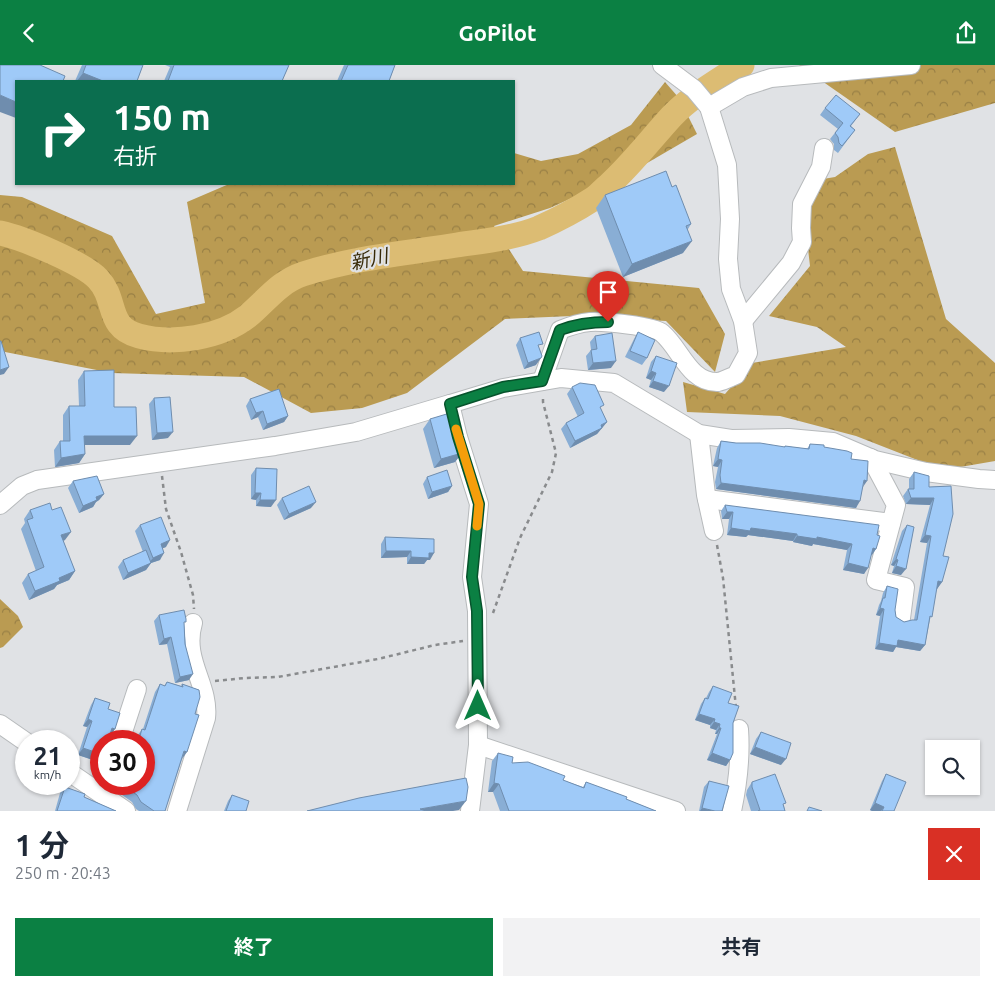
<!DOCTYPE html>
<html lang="ja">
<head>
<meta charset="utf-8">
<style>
	body { margin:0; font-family:Ubuntu,"Noto Sans JP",sans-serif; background:#f2f2f3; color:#1f2937; height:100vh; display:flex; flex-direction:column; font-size:19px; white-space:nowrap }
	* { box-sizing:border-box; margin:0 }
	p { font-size:16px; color:#747a83 }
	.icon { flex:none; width:28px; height:28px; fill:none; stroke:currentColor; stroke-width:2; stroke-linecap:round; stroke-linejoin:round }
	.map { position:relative; height:746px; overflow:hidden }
	.panel { display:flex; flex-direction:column; background:#fff; flex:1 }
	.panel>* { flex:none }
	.top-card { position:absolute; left:15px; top:15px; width:500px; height:105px; border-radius:0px; box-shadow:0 1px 4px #0004; background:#0b6e4f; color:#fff; overflow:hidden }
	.tools { position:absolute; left:925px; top:675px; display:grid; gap:10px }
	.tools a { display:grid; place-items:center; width:55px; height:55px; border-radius:0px; background:#fff; box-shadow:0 1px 4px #0004; font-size:25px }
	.speed { position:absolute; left:15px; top:665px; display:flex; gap:10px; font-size:25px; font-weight:700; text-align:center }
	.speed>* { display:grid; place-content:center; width:65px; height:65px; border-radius:50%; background:#fff; box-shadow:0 1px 4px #0004; line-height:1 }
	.speed small { font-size:12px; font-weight:400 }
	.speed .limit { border:8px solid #d22; background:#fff; color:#111 }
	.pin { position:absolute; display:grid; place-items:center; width:42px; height:42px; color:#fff; margin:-51px -21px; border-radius:50% 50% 50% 0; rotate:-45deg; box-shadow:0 0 5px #0007 }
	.pin .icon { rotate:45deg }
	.me { position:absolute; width:55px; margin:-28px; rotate:0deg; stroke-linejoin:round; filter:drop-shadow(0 0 4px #0008) }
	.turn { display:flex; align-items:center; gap:18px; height:105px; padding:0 15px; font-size:22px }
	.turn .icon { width:65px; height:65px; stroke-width:2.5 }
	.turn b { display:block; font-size:35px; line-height:42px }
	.round { display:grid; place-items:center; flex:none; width:52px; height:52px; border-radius:0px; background:#f2f2f3 }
	.head { display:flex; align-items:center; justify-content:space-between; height:85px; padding:0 15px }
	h1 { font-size:30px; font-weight:700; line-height:38px }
	.primary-button { display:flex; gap:10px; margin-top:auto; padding:10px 15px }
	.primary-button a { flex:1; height:58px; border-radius:0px; background:#0b8043; color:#fff; font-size:20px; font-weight:700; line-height:58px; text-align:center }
	.primary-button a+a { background:#f2f2f3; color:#1f2937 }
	header { display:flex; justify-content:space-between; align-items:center; height:65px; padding:0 15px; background:#0b8043; color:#fff; font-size:22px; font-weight:700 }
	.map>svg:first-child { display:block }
</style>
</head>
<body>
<header><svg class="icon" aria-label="back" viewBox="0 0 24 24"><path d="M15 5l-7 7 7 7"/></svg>GoPilot<svg class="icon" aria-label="share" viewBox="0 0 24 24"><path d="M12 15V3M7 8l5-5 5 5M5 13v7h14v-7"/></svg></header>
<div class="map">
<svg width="995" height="746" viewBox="0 0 995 746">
	<defs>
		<pattern id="forest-crowns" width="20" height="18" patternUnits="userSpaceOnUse" patternTransform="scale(1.25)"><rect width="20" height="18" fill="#ba9b52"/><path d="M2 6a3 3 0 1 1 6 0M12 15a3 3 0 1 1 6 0" fill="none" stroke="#987f45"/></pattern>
	</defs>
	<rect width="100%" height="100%" fill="#e0e2e5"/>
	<g fill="url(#forest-crowns)">
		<path d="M799,0H995V38L895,67Z"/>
		<path d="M665,17L679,33L697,69L642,101L550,143L494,161L523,206L699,223L725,269L715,307L666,256L572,251L505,254L407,328L362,343L311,348L244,312L112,308L0,286V130L22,132L112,171L156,249L205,238L187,137L229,119H514V88L541,96L578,89L631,60Z"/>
		<path d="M895,82L946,254L995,298V396L943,405L856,371L780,351L687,347L683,317L725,329L752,298L846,282L817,262L769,251L810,201L805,158L811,116L835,112L868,89Z"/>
		<path d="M0,534L18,551L23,562L3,582L0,583Z"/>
	</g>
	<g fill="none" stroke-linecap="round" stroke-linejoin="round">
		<path stroke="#dcbc73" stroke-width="25" d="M0,168C23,173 83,198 98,214C118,235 105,262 139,271C173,280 220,273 248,251C266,236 279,217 303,209C353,193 406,188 457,180C484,176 514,173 539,163C557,155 576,145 593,134C599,130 604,124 609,120C633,98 650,75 671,52C691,31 718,16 742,0"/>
		<defs>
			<g id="minor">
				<path d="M662,0L694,24L709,42L743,22L771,13L911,0"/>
				<path d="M743,256L791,198L802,177L801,163L802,139L821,102L824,83"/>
				<path d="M542,316L560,265C570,261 579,258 590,257C602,256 654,261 662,268C681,284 689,318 718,317C724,316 731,312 736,310L748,288L743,256L731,224L728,194L730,154L727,100L709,42"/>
				<path d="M450,339L503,323L561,313L614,318L699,369L731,374L789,373L833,377L875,395L926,407L979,414L995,415"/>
				<path d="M699,369L706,430L714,466"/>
				<path d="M871,393L896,440L876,515L905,522L901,553"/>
				<path d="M707,434L891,458"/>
				<path d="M0,440L22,421L37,415L275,381L356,367L450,339L458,372L479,439L472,512L477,546L478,680L470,746"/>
				<path d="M0,659L26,677"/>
				<path d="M120,676L137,624"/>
				<path d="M478,680L676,746"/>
				<path d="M69,707L126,746"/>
				<path d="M177,746L206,653C210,620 182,595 193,558"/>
				<path d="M732,746C738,718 741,693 739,664"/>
			</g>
		</defs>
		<use href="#minor" stroke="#b7babc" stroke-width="20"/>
		<g stroke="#898b8d" stroke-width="2.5" stroke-dasharray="4 4" stroke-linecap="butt">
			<path d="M162,411L166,444L181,487L193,530L194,544"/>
			<path d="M717,480L723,513L736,643"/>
			<path d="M493,548L520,473L552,407L556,388L543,337V330"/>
			<path d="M215,616L245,613L278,612L378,594L435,580L463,576"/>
		</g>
		<use href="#minor" stroke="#fff" stroke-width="18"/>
	</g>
	<g fill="#89aed5">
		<path d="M82,0H143L137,16H75Z"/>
		<path d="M165,0H289L282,16H164L170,2Z"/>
		<path d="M344,0H395L389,16H337Z"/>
		<path d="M825,43L860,49L851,61L855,65L838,88L834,85V79L830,74L838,64L820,50Z"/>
		<path d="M672,122L691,159L688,164L683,188L623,212L596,143L605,130Z"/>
		<path d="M638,267L647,293L642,300L625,292L634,274Z"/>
		<path d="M595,271L611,303L588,305L586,291L591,285L590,277Z"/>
		<path d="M520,273L536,300L524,304L516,280Z"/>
		<path d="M656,291L664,327L649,322L651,315L646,313L651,297Z"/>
		<path d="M84,306L114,342L130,380H84L85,389L79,398L55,402L54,385L60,376H63V350L69,341H79L78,315Z"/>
		<path d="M572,322L601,345L607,357L597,369L570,383L561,364L566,358L578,352L567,329Z"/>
		<path d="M154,333L168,373L152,375L149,339Z"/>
		<path d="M250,334L288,351L284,357L263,365L258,352L251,355L246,341Z"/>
		<path d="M430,354L462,388L455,397L434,403L423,364Z"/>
		<path d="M721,376L736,378L784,382L785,381L807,384L810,379L824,382L851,394L863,422L856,443L716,424L715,417L718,402L713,401L717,383Z"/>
		<path d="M256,403L271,442L256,441V435L251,434V410Z"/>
		<path d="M914,407L929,422L951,421L943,491L942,517L937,524H936L925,580L920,586L896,582L893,587L875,584L880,551L876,550L879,540L881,536L883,528L887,521L895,545L896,552L904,557L914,555L927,478L920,477L930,440L906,439L903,431L908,424H909V414Z"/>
		<path d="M427,412L452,421L448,427L428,434L423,419Z"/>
		<path d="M73,416L104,429L99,435L96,437L93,442L79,448L68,423Z"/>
		<path d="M282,433L311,443L284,455L277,440Z"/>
		<path d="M725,440L877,470L876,484L871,490L864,509L843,505L847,485L813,479L812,481L793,477V476L748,470L746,472L727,470L729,454H722L721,446Z"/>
		<path d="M30,445L65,475L63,476L75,506L69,515L57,520L54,524L29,535L22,518L28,509L36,506L21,464L25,458L24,454Z"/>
		<path d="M140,460L166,482L162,483L160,495L151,498L146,505L123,515L118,502L123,495L143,487L135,466Z"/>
		<path d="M907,460L901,510L892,508L894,501L891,500L902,466Z"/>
		<path d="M385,472L430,495H427L424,499H407V492L381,493V479Z"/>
		<path d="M159,550L184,560L189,615L175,618L167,579L159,580L154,556Z"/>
		<path d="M167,617L181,621L182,619L199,625L182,694L165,746H139L136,744L132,737L118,727L121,719H144V676H133L136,673L142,664H143L155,627L160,619L164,621Z"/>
		<path d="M713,621L728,638L733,658L730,695L726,701L707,695L717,669H715L716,665L710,663V660L695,655L701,639L705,633H706L709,627Z"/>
		<path d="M95,633L108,644L111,670H110L99,697L78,690L87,662L83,661L91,640Z"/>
		<path d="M761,667L781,700L750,689L756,674Z"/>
		<path d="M498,688L512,698L583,722L586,717L626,734L656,746H500L493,727H488L492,696Z"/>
		<path d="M886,709L894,746H872L870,745L882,716Z"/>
		<path d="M709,716L722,746H699L704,722Z"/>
		<path d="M752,717L784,741L785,746H751L746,730L747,725Z"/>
		<path d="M65,722L84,732L116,746H55L60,728Z"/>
		<path d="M232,730L246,746H224L228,736Z"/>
	</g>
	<g fill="#6f8dae">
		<path d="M83,8L103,16H77Z"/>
		<path d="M0,30L16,37V53L0,47Z"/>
		<path d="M692,176L683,188L623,212L632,199Z"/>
		<path d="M541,293L536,300L524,304L528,298Z"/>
		<path d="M616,296L611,303L588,305L593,298Z"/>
		<path d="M9,302L4,309L0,310V305Z"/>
		<path d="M651,306L656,308L651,315L646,313Z"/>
		<path d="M653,316L669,321L664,327L649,322Z"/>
		<path d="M263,346L258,352L251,355L256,348Z"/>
		<path d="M288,351L284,357L263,365L267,359Z"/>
		<path d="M607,357L597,369L570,383L575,376Z"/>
		<path d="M173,367L168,373L152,375L157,368Z"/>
		<path d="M84,371H137L130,380H78Z"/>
		<path d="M462,388L455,397L434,403L441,394Z"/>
		<path d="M85,389L79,398L55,402L61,393Z"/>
		<path d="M718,394L722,395L718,402L713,401Z"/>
		<path d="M864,415L867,416L863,422Z"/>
		<path d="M721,418L860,436L856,443L716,424Z"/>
		<path d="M452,421L448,427L428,434L432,427Z"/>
		<path d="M255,428H261L256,435L251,434Z"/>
		<path d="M104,429L99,435L96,437L93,442L79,448L83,441L96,432Z"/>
		<path d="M911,433H934L930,440L906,439Z"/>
		<path d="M260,435H276L271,442L256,441Z"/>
		<path d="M316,437L311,443L284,455L289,449Z"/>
		<path d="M727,447H733L729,454H722Z"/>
		<path d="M731,463H751L797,469L793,476L748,470L746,472L727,470Z"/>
		<path d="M71,467L65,475L55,479L61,470Z"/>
		<path d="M925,470L931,471L927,478L920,477Z"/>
		<path d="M797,471L817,472L852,479L847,485L813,479L812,481L793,477Z"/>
		<path d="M170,475L166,482L156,486L161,479Z"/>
		<path d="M873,483L876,484L872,490H868Z"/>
		<path d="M386,486H411L407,492L381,493Z"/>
		<path d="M164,488L160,495L148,499L153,493Z"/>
		<path d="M429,488H434L430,495H427L424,499H407L411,492Z"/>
		<path d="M896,494L898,495L894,501L891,500Z"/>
		<path d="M151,498L146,505L123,515L128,508Z"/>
		<path d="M848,498L868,503L864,509L843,505Z"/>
		<path d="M896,501L906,504L901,510L892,508Z"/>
		<path d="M75,506L69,515L57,520L54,524L29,535L35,526L59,513Z"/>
		<path d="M938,516L942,517L937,524L933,523Z"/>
		<path d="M880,543L884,544L880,551L876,550Z"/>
		<path d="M171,572L167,579L159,580L164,574Z"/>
		<path d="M898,575L925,580L920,586L896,582L893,587L875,584L879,578Z"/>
		<path d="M193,609L189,615L175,618L180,612Z"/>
		<path d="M699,649L715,654L710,660L695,655Z"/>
		<path d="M88,654L92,656L87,662L83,661Z"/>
		<path d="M714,657L720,659L716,665L710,663Z"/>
		<path d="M112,663L115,664L111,670H108Z"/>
		<path d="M719,663H721L717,669H715Z"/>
		<path d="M755,682L786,694L781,700L750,689Z"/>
		<path d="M83,683L101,689V693L99,697L78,690Z"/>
		<path d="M184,686L187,687L182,694Z"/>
		<path d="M712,688L730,695L726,701L707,695Z"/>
		<path d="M494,718L499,719L493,727H488Z"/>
		<path d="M466,736L459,745L453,746H419L420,744Z"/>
		<path d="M875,738L884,742L881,746H872L870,745Z"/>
		<path d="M702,743L715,746H700Z"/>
	</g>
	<g fill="#9fcaf8" stroke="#6f8dae">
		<path d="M0,0H40L65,11L63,16H16V37L0,30Z"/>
		<path d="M86,0H143L137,16H103L83,8Z"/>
		<path d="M174,0H289L282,16H168Z"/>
		<path d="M348,0H395L389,16H341Z"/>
		<path d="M836,30L860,49L850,61L855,65L842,81L839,78L838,72L835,68L843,58L825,43Z"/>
		<path d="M666,106L672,122L676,120L691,159L686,161L692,176L632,199L605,130Z"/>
		<path d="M539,267L543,279L538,280L542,291L541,293L528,298L520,273Z"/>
		<path d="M638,267L655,275L647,293L630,286Z"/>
		<path d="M612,268L616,296L593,298L591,285L597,284L595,271Z"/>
		<path d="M0,276H1L9,302L0,305Z"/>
		<path d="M656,291L677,298L669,321L653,316L656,308L651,306Z"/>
		<path d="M114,305V342H136L137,371H84L85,389L61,393L60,376H70L69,341H85L84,306Z"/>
		<path d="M580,318L595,320L604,340L600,342L607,357L601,360L602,363L575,376L566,358L584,348L572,322Z"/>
		<path d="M279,324L288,351L267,359L263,346L256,348L250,334Z"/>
		<path d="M170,332L173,367L157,368L154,333Z"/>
		<path d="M450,348L462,388L441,394L430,354Z"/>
		<path d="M721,376L736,378H760L785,382V381L809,384L810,379L824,380V382L847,386L852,388L851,394L868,396L867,416L864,415L860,436L721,418L720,410L722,395L718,394Z"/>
		<path d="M256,403L277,404L276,435H260L261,428H255Z"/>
		<path d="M447,405L452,421L432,427L427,412Z"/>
		<path d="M914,407L929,411V422L951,421L953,449L943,491L949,492L942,517L938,516L932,552L930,551L925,580L898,575L897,581L879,578L884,544L880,543L883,533H885L887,521L898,524L895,545L896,552L904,557L912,555H917L931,471L925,470L934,433H911L908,424H914Z"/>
		<path d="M97,411L104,429L96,432L97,435L83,441L73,416Z"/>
		<path d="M309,421L316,437L289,449L282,433Z"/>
		<path d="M50,438L52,445L61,442L71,467L61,470L75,506L59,513L60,516L35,526L28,509L44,502L27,455L33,453L30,445Z"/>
		<path d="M725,440L879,460L877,470L880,471L876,484L873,483L868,503L848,498L852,479L817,472V474L797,471V469L751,463L750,466L731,463L733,447H727Z"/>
		<path d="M161,452L170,475L161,479L164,488L153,493L140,460Z"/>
		<path d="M907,460L914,462L906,504L896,501L898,495L896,494Z"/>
		<path d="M385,472L434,474V488H429V493L411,492V486H386Z"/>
		<path d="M146,485L151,498L128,508L123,495Z"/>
		<path d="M184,545L186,554V557H184L185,579L193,609L180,612L171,572L164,574L159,550Z"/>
		<path d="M167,617L183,622L182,619L199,625L200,632L195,649L199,650L187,687L184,686L165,746H154L141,737L137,730L123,720V719H144V676H134L135,673L139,674L142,664L145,665L160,619L165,621Z"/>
		<path d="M713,621L732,628L728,638L739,641L733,658V688L730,695L712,688L721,663H719L720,659L714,657L715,654L699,649L705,633L708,634Z"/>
		<path d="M95,633L110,638L108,644L120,648L115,664L112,663L108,676H101V689L83,683L92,656L88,654Z"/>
		<path d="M761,667L791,678L786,694L755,682Z"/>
		<path d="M498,688L513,692L512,698L528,697L565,711L563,715L584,723L586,717L627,732L626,734L656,746H509L499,719L494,718Z"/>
		<path d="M775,709L786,738L783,739L785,746H758L760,745L752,722V717Z"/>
		<path d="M886,709L906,717L894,746H882L884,742L875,738Z"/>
		<path d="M466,713L468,722L466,736L420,744L426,746H307L359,733Z"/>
		<path d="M709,716L729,721L722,746H715L702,743Z"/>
		<path d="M65,722L85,729L84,732L116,746H57Z"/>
		<path d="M232,730L249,736L246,746H226Z"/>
		<path d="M809,742L822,746H807Z"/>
	</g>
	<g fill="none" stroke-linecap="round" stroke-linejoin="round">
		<defs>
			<path id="route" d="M478,641L477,546L472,512L479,439L458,372L450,339L503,322L542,316L560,265C576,259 591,257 608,257"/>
		</defs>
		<use href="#route" stroke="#07532c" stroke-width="12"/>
		<use href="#route" stroke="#0b8043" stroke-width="9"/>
		<path stroke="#f59e0b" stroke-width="9" d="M456,364L479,439L477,461"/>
	</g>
	<g text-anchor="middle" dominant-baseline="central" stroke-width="4.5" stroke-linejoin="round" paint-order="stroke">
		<g font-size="19" font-style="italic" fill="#362907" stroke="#e0e2e5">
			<text transform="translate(369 194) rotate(-12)">新川</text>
		</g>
	</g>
</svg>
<div class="tools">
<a><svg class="icon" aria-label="search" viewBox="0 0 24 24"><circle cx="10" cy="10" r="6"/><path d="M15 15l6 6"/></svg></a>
</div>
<div class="speed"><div>21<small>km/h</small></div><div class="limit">30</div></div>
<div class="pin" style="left:608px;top:257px;background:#d93025"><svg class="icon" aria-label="arrive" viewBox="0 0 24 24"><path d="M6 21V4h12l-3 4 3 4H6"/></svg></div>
<svg class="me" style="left:478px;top:641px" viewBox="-20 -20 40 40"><path d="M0-17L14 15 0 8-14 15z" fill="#0b8043" stroke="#fff" stroke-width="4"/></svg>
<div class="top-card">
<div class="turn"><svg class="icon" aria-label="right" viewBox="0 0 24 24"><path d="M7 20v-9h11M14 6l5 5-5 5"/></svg><div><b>150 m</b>右折</div></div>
</div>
</div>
<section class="panel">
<div class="head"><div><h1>1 分</h1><p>250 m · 20:43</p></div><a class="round" style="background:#d93025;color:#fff"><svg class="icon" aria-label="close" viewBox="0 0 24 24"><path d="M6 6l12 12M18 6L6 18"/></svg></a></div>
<div class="primary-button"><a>終了</a><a>共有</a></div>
</section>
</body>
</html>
